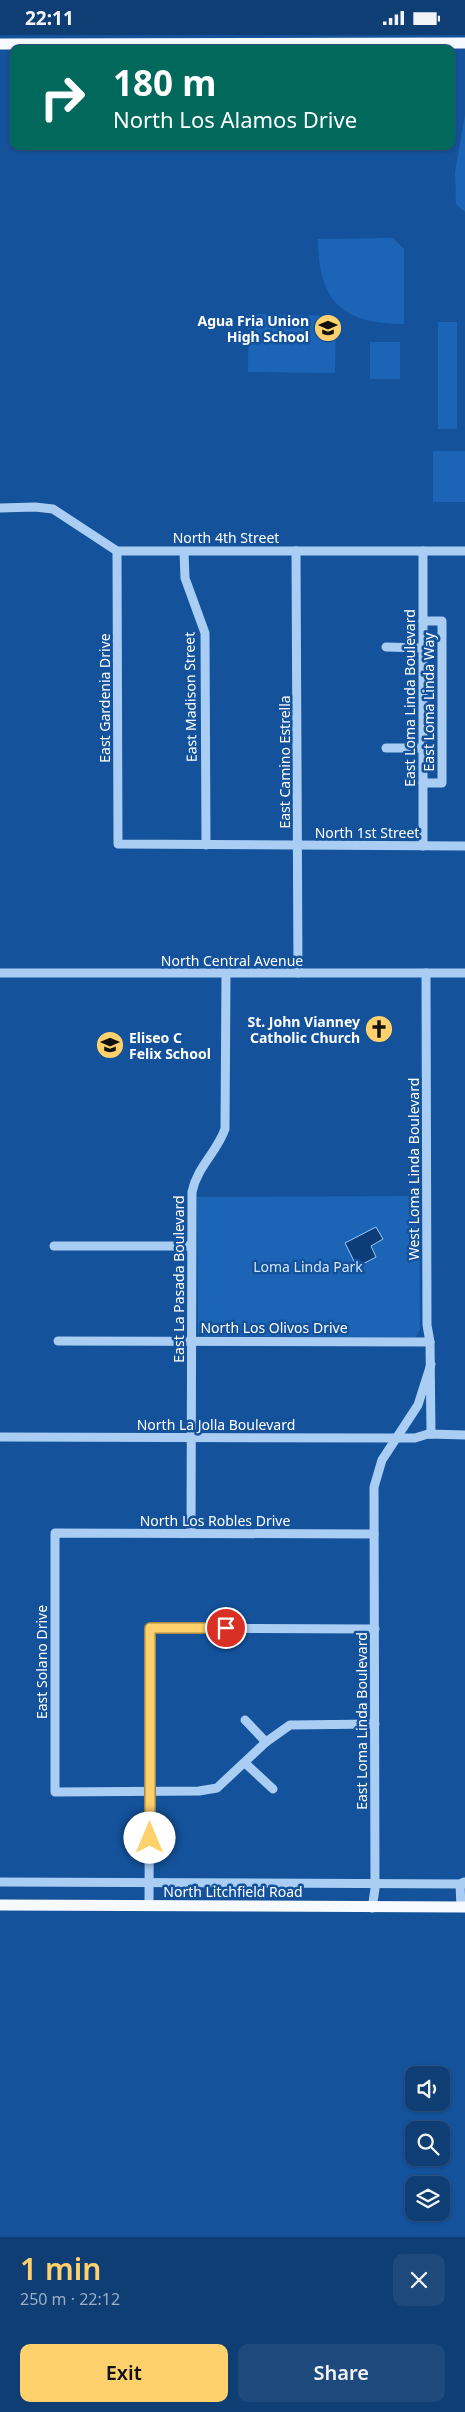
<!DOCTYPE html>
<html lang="en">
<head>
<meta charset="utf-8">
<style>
	body { margin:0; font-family:"Noto Sans",sans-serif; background:#1d497d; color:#f1f3f6; height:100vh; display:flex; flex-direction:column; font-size:19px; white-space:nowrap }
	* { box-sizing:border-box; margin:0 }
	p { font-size:16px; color:#9baec5 }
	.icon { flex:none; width:28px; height:28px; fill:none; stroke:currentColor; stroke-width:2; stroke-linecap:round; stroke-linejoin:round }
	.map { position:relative; height:2202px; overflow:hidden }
	.drawer { display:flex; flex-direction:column; background:#0f3e75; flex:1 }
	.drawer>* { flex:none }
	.hud { position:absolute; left:10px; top:10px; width:445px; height:105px; border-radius:10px; box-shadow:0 1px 4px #0004,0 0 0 1px #2f5787; background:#00695c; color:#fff; overflow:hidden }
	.tools { position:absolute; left:405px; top:2031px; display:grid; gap:10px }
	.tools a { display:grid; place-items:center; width:45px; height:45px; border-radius:10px; background:#0f3e75; box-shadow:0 1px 4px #0004,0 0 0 1px #2f5787; font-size:25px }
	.pin { position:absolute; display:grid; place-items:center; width:42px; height:42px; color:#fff; margin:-21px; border:2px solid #fff; border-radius:50%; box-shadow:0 1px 5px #0007 }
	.me { position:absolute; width:55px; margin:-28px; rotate:0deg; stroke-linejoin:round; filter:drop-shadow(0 0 4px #0008) }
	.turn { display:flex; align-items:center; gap:18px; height:105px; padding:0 20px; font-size:22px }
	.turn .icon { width:65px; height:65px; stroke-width:2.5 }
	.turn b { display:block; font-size:35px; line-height:42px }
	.round { display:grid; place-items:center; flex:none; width:52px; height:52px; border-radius:10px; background:#1d497d }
	.headline { display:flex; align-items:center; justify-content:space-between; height:85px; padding:0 20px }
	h1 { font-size:30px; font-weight:600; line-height:38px; color:#ffd16c }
	.button { display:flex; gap:10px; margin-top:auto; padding:10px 20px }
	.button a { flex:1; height:58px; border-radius:10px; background:#ffd16c; color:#111; font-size:20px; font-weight:600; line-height:58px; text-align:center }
	.button a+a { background:#1d497d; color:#f1f3f6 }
	.status { display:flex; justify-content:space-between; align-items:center; height:35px; padding:0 25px; background:#0f3e75; direction:ltr }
	.status svg { height:14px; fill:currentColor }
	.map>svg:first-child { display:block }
</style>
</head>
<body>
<div class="status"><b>22:11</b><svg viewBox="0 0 49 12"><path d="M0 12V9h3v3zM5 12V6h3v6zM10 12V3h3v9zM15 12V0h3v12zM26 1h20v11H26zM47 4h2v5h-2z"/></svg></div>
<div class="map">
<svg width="465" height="2202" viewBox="0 0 465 2202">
	<rect width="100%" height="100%" fill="#14529c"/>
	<g fill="#1c65b6">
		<path d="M465,80V177L456,169L455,137Z"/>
		<path d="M393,203L404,214V289C342,289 318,266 318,204Z"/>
		<path d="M249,279L336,281L335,338L248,337Z"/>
		<rect x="438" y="287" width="19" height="107"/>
		<rect x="370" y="307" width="30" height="37"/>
		<rect x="433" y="416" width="32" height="51"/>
		<path d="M419,1161L420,1294L416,1302L205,1301L198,1298L197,1162Z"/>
	</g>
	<path fill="#0c3d79" stroke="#9cc8f6" d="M376,1192L383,1204L371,1211L376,1222L357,1232L345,1208Z"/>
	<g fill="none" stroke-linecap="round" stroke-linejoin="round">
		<g stroke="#a9cdf3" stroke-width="9">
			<path d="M0,473L35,472L53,474L117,516H465"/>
			<path d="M117,516L118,809L465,811"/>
			<path d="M296,516L298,938"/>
			<path d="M184,517L185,543L205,598L206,810"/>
			<path d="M386,612L422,613"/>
			<path d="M386,713H423"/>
			<path d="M423,748H442V586H423"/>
			<path d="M423,811V516"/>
			<path d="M0,938H465"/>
			<path d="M426,938L427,1290L430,1307L431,1399"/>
			<path d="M54,1211H191"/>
			<path d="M58,1306L430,1307"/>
			<path d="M0,1402L397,1403H415L428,1399L465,1400"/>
			<path d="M191,1498L192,1157C197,1132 217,1117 225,1094L226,939"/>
			<path d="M374,1499L55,1498V1757L199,1756L217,1753L266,1707L290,1690L375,1689"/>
			<path d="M245,1685L266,1707"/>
			<path d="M245,1728L273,1754"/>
			<path d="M0,1847L465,1849"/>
			<path d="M149,1871L150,1593L375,1594"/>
			<path d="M461,1872L460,1849L464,1847"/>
			<path d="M372,1873L375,1854L374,1452L382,1425L418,1370L431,1329"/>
		</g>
		<g stroke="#f6faff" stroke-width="11">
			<path d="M0,9L465,8"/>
			<path d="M0,1870L465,1872"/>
		</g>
	</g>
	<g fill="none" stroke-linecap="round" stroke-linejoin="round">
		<defs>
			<path id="route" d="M150,1803V1593H226"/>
		</defs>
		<use href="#route" stroke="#a68846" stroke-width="12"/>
		<use href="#route" stroke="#ffd16c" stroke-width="9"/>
	</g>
	<defs>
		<symbol id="school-disc" viewBox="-11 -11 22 22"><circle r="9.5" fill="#ffd16c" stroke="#14529c"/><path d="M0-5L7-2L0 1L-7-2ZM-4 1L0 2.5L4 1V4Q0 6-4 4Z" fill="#111"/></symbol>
		<symbol id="church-disc" viewBox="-11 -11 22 22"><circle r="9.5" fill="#ffd16c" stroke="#14529c"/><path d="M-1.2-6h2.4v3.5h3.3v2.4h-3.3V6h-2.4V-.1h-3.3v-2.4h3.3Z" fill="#111"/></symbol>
	</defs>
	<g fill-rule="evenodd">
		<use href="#school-disc" x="312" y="277" width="32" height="32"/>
		<use href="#church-disc" x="363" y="978" width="32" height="32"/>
		<use href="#school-disc" x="94" y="994" width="32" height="32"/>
	</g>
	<g text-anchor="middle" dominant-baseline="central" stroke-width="5" stroke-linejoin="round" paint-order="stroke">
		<g font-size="14" font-weight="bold" fill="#fff" stroke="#14529c" text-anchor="end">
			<text x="309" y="285">Agua Fria Union<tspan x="309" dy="16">High School</tspan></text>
			<text x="360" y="986">St. John Vianney<tspan x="360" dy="16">Catholic Church</tspan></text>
			<text x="129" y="1002" text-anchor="start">Eliseo C<tspan x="129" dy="16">Felix School</tspan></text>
		</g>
		<g font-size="14" fill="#fff" stroke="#14529c">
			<text x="226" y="502">North 4th Street</text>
			<text transform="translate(190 662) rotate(-91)">East Madison Street</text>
			<text transform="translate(104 663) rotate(-90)">East Gardenia Drive</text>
			<text transform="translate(409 663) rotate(-90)">East Loma Linda Boulevard</text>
			<text transform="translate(428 667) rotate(-90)">East Loma Linda Way</text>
			<text transform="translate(284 727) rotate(-90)">East Camino Estrella</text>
			<text x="367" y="797">North 1st Street</text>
			<text x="232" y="925">North Central Avenue</text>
			<text transform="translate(413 1134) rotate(-90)">West Loma Linda Boulevard</text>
			<text transform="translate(178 1244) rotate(-90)">East La Pasada Boulevard</text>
			<text x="274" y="1292">North Los Olivos Drive</text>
			<text x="216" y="1389">North La Jolla Boulevard</text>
			<text x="215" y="1485">North Los Robles Drive</text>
			<text transform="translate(41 1627) rotate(-90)">East Solano Drive</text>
			<text transform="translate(361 1686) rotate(-90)">East Loma Linda Boulevard</text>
			<text x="233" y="1856">North Litchfield Road</text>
		</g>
		<g font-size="14" fill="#d2e6fd" stroke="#14529c">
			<text x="308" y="1231">Loma Linda Park</text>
		</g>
	</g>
</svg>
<div class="tools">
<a><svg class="icon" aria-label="sound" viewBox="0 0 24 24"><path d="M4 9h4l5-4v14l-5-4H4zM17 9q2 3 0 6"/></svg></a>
<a><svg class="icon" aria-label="search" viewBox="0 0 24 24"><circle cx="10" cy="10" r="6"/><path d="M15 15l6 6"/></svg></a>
<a><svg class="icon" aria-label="layers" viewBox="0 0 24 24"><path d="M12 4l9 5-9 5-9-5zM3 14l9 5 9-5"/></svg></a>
</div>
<div class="pin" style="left:226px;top:1593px;background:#d93025"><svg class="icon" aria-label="arrive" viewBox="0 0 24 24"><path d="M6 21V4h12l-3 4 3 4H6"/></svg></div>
<svg class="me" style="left:150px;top:1803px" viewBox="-20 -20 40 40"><circle r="19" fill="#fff"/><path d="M0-13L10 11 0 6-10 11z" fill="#ffd16c"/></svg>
<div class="hud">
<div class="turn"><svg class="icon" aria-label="right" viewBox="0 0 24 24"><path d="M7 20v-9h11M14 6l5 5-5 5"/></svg><div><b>180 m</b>North Los Alamos Drive</div></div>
</div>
</div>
<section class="drawer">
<div class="headline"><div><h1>1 min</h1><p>250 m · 22:12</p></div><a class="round"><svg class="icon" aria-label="close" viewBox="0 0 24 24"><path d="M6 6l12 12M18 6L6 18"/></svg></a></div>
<div class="button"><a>Exit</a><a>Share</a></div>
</section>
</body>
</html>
